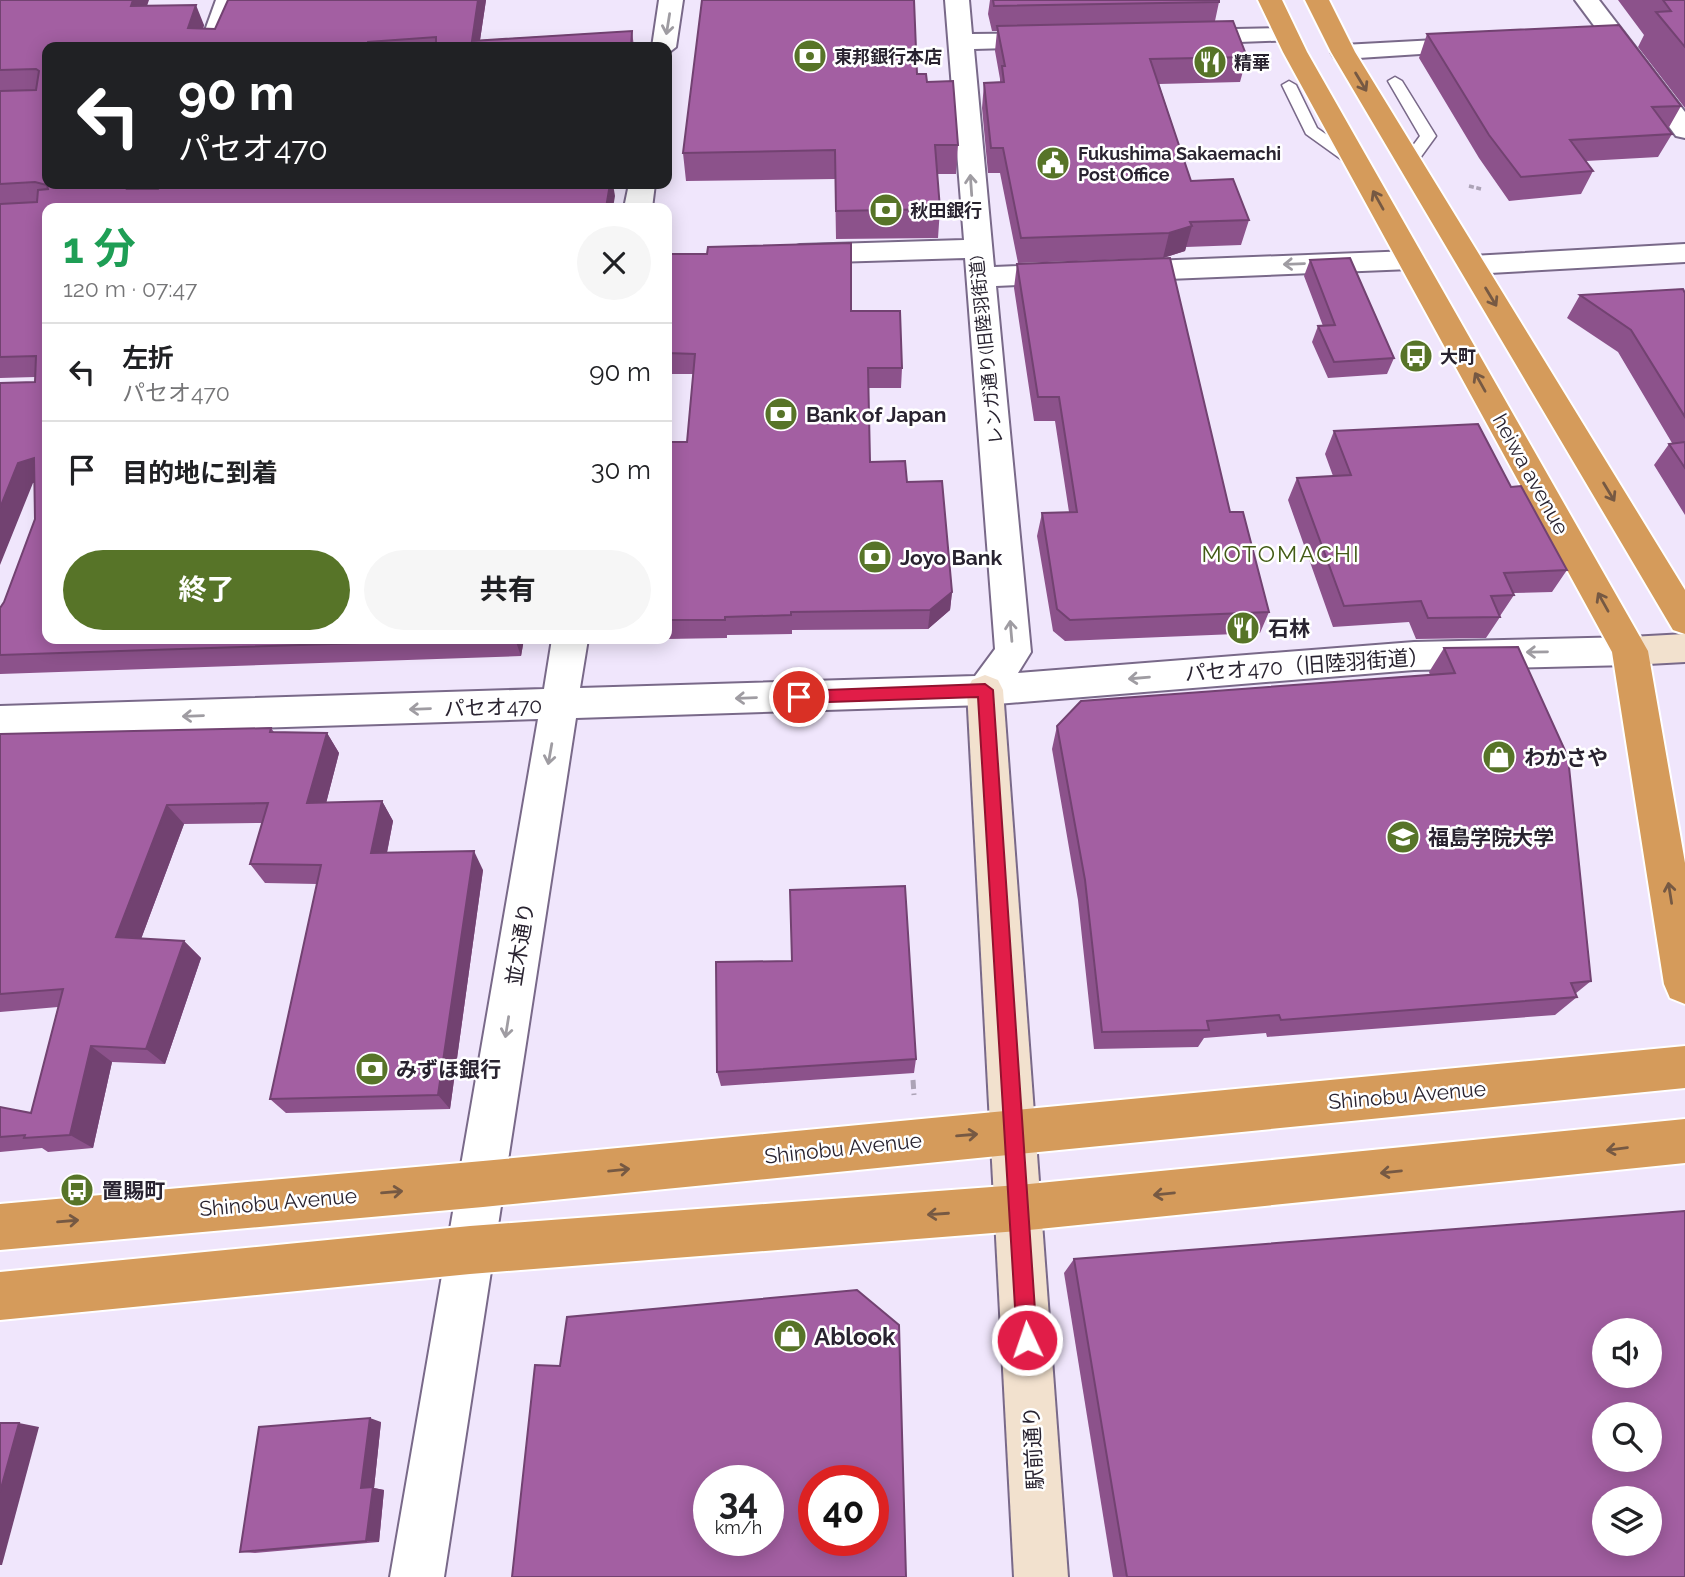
<!DOCTYPE html>
<html lang="ja">
<head>
<meta charset="utf-8">
<style>
	body { margin:0; font-family:Raleway,"Noto Sans JP",sans-serif; background:#f6f6f6; color:#202124; height:100vh; display:flex; flex-direction:column; font-size:26px; white-space:nowrap }
	* { box-sizing:border-box; margin:0 }
	p { font-size:23px; color:#757577 }
	.icon { flex:none; width:38px; height:38px; fill:none; stroke:currentColor; stroke-width:2; stroke-linecap:round; stroke-linejoin:round }
	.map { position:relative; flex:1; overflow:hidden }
	.sheet { position:absolute; left:42px; top:203px; width:630px; height:441px; display:flex; flex-direction:column; background:#fff; border-radius:14px; box-shadow:0 4px 18px #0003 }
	.sheet>* { flex:none }
	.top-card { position:absolute; left:42px; top:42px; width:630px; height:147px; border-radius:14px; box-shadow:0 4px 18px #0003; background:#202124; color:#fff; overflow:hidden }
	.buttons { position:absolute; left:1592px; top:1318px; display:grid; gap:14px }
	.buttons a { display:grid; place-items:center; width:70px; height:70px; border-radius:50%; background:#fff; box-shadow:0 4px 18px #0003; font-size:35px }
	.speed { position:absolute; left:693px; top:1465px; display:flex; gap:14px; font-size:35px; font-weight:700; text-align:center }
	.speed>* { display:grid; place-content:center; width:91px; height:91px; border-radius:50%; background:#fff; box-shadow:0 4px 18px #0003; line-height:1 }
	.speed small { font-size:18px; font-weight:400 }
	.speed .limit { border:10px solid #d22; background:#fff; color:#111 }
	.pin { position:absolute; display:grid; place-items:center; width:60px; height:60px; color:#fff; margin:-30px; border:4px solid #fff; border-radius:50%; box-shadow:0 2px 7px #0007 }
	.me { position:absolute; width:77px; margin:-38px; rotate:357deg; stroke-linejoin:round; filter:drop-shadow(0 0 5px #0008) }
	.turn { display:flex; align-items:center; gap:24px; height:147px; padding:0 21px; font-size:32px }
	.turn .icon { width:91px; height:91px; stroke-width:2.5 }
	.turn b { display:block; font-size:49px; line-height:60px }
	.round { display:grid; place-items:center; flex:none; width:74px; height:74px; border-radius:37px; background:#f6f6f6 }
	.headline { display:flex; align-items:center; justify-content:space-between; height:119px; padding:0 21px }
	h1 { font-size:42px; font-weight:700; line-height:52px; color:#1e9e55 }
	.cta { display:flex; gap:14px; margin-top:auto; padding:14px 21px }
	.cta a { flex:1; height:80px; border-radius:42px; background:#577428; color:#fff; font-size:28px; font-weight:700; line-height:80px; text-align:center }
	.cta a+a { background:#f6f6f6; color:#202124 }
	ul { padding:0; list-style:none }
	li { display:flex; align-items:center; gap:21px; height:98px; padding:0 21px; border-top:2px solid #e0e0e0 }
	li div { flex:1 }
	li b { display:block; font-size:26px }
	li em { font-style:normal }
	.map>svg:first-child { display:block }
</style>
</head>
<body>
<div class="map">
<svg width="1685" height="1577" viewBox="0 0 1685 1577">
	<rect width="100%" height="100%" fill="#f0e6fc"/>
	<g fill="none" stroke-linecap="round" stroke-linejoin="round">
		<defs>
			<g id="lane">
				<path d="M1395,77L1402,81L1436,136L1415,165L1409,167L1401,162L1420,136L1388,81Z"/>
				<path d="M1289,81L1296,85L1317,128L1364,161V167H1352L1306,134L1282,85Z"/>
			</g>
			<g id="street">
				<path d="M216,0H240L223,47H199Z"/>
				<path d="M659,0H683L676,47L667,54V47H652Z"/>
				<path d="M945,0H969L972,34L1049,33L1058,35L1061,40L1058,45L1049,47L974,49L994,267L1411,251L1421,254L1425,260L1421,266L1411,269L996,286L1031,652L1018,673L1414,642L1630,637L1643,641L1648,651L1643,661L1630,665L1414,670L985,705L576,718L444,1577H390L538,719L0,736V706L544,689L552,639H588L580,688L975,676L995,649L965,258L800,263L790,260L786,254L790,248L800,245L964,240Z"/>
				<path d="M1575,0H1599L1685,112V138L1676,136Z"/>
				<path d="M1286,28L1295,30L1298,35L1295,40L1186,44L1177,42L1174,37L1177,32L1186,30Z"/>
				<path d="M1473,38L1482,40L1485,45L1482,50L1343,59L1334,57L1331,52L1334,47L1343,45Z"/>
				<path d="M629,184H655L652,208H624Z"/>
				<path d="M1685,244V262L1472,274L1462,271L1458,265L1462,259L1472,256Z"/>
			</g>
			<g id="secondary">
				<path d="M1685,634V662L1630,665L1617,661L1612,651L1617,641L1630,637Z"/>
				<path d="M985,675L998,680L1003,690L1068,1577H1014L967,690L972,680Z"/>
			</g>
			<g id="highway">
				<path d="M1258,0H1282L1307,52L1648,651L1685,863V1004L1670,998L1664,984L1612,652L1283,52Z"/>
				<path d="M1305,0H1329L1355,52L1685,590V634L1673,630L1331,52Z"/>
				<path d="M1685,1046V1088L483,1207L0,1250V1204L483,1161Z"/>
				<path d="M1685,1119V1163L1019,1231L470,1274L0,1320V1272L470,1226L1019,1185Z"/>
			</g>
		</defs>
		<use href="#lane" stroke="#796989" stroke-width="3"/>
		<use href="#street" stroke="#796989" stroke-width="4"/>
		<use href="#secondary" stroke="#796989" stroke-width="4"/>
		<use href="#highway" stroke="#fff" stroke-width="4"/>
		<path stroke="#aca3b6" stroke-width="3.5" stroke-dasharray="5 2.5" stroke-linecap="butt" d="M1469,186L1481,189"/>
		<path stroke="#aca3b6" stroke-width="5" stroke-dasharray="9 4.5" stroke-linecap="butt" d="M913,1080L914,1095"/>
		<use href="#lane" fill="#fff" fill-rule="evenodd"/>
		<use href="#street" fill="#fff" fill-rule="evenodd"/>
		<use href="#secondary" fill="#f2e1ce" fill-rule="evenodd"/>
		<use href="#highway" fill="#d59b5b" fill-rule="evenodd"/>
	</g>
	<g fill="#8c528b">
		<path d="M0,0L147,6L204,25L203,29H215L228,0H486L480,40L632,31L634,47H47L144,189H158L160,184H233L232,186L615,196L47,208V639H524L521,656L0,674V608L4,602L35,519V482L33,483L35,377L0,378Z"/>
		<path d="M990,0H1219V2L1215,21L1247,57L1240,82L1159,84L1191,181L1249,220L1241,245L1186,247L1185,251L1163,258L1018,263L1000,173H988L982,108L984,83L1000,82V79L995,51L997,31H992L988,14Z"/>
		<path d="M1618,0H1685V108L1638,47L1644,35Z"/>
		<path d="M1427,34L1681,106L1668,129L1672,134L1658,157L1586,161L1593,171L1581,194L1509,201L1479,158L1419,58Z"/>
		<path d="M917,74L927,82L958,145L956,174H937L940,209L938,238L836,239L835,179L686,181L683,153Z"/>
		<path d="M667,254L851,311L902,368L901,388H868L870,462L907,482L952,592L950,610L928,629L792,630V634L727,635V638L602,640V639H667V442H687L693,374H667Z"/>
		<path d="M1310,260L1394,358L1387,374L1328,378L1312,342L1318,326H1323L1304,276Z"/>
		<path d="M1017,264L1230,512L1269,612L1260,633L1065,641L1053,631L1037,536L1042,513L1069,512L1055,421H1034L1014,288Z"/>
		<path d="M1685,293V515L1654,465L1669,444L1672,443L1618,352L1567,318L1580,295Z"/>
		<path d="M1334,431L1511,487L1567,570L1552,592L1513,593L1514,595L1500,616V617L1486,638L1416,639L1409,622L1333,627L1288,500L1297,478L1333,476L1325,454Z"/>
		<path d="M1444,648L1591,981L1575,994L1577,997L1555,1015L1267,1037L1266,1033L1204,1038L1198,1047L1094,1049L1078,900L1052,749L1057,726L1430,675L1429,672Z"/>
		<path d="M271,728L274,732L327,733L339,753L326,803L382,801L393,821L387,853L483,870L450,1109L286,1113L270,1099L317,884L265,883L250,864L262,823L184,824L141,939L184,941L201,958L165,1064L112,1062L93,1148L48,1152L42,1148L0,1152V1107L31,1113L58,1007L0,1012V734Z"/>
		<path d="M792,961L916,1059L914,1073L721,1086L717,1072Z"/>
		<path d="M1074,1259L1685,1577H1113L1064,1273Z"/>
		<path d="M381,1422L374,1488L384,1490L379,1542L255,1553L240,1552Z"/>
	</g>
	<g fill="#724271">
		<path d="M133,0H149L140,27L131,6Z"/>
		<path d="M478,0H486L479,47L472,41Z"/>
		<path d="M196,5L204,25L197,47L188,28Z"/>
		<path d="M129,184H146L138,208L127,189Z"/>
		<path d="M217,184H233L226,207L216,187Z"/>
		<path d="M610,184H613L615,196L613,208H606Z"/>
		<path d="M1192,226L1185,251L1163,258L1169,233Z"/>
		<path d="M34,458L47,478L33,483L0,565V508L18,463Z"/>
		<path d="M952,592L950,610L928,629L930,610Z"/>
		<path d="M515,639H524L521,656Z"/>
		<path d="M327,733L339,753L321,823L307,803Z"/>
		<path d="M382,801L393,821L383,872L371,853Z"/>
		<path d="M167,805L184,824L135,955L116,937Z"/>
		<path d="M474,851L483,870L450,1109L438,1095Z"/>
		<path d="M184,941L201,958L165,1064L146,1049Z"/>
		<path d="M91,1046L112,1062L93,1148L70,1135Z"/>
		<path d="M370,1418L381,1422L374,1488L384,1490L379,1542L366,1541L361,1488Z"/>
		<path d="M19,1423L39,1427L2,1565H0V1492Z"/>
	</g>
	<g fill="#a35fa2" stroke="#724271" stroke-width="2" fill-rule="evenodd">
		<path d="M0,0H133L131,6L196,5L188,28L215,29L228,0H478L472,41L632,31L631,47H436V37L368,42L367,47H47V184H129L127,189H158L160,184H217L216,187L318,184H610L606,208H47V639H484L0,655V608L4,602L35,519L34,458L18,463L0,508V383L35,382L36,356L0,357V204L37,202L38,190L48,189L47,185L35,182L0,184V91L36,90L39,71L36,69L0,70Z"/>
		<path d="M702,0H914L917,74H926L927,82L953,81L958,145H935L940,209L836,211L835,150L683,153Z"/>
		<path d="M993,0H1219V2L994,6Z"/>
		<path d="M1663,0H1685V47L1656,12L1671,11Z"/>
		<path d="M1233,21L1247,57L1150,59L1191,181L1233,179L1249,220L1190,222L1192,226L1169,233L1021,238L1003,148H991L984,83L1004,82L1002,66H1005L997,26Z"/>
		<path d="M1619,25L1681,106L1652,107L1672,134L1570,140L1593,171L1521,177L1489,135L1427,34Z"/>
		<path d="M851,243V311H900L902,368H868L870,462L905,461L907,482L942,481L952,592L930,610L791,612V615L725,617V620H667V442H687L695,354L667,353V254H707L708,247Z"/>
		<path d="M1170,258L1230,512H1243L1269,612L1070,620L1057,609L1042,513L1077,512L1059,397H1038L1017,264Z"/>
		<path d="M1350,258L1394,358L1334,362L1318,326L1335,325L1310,260Z"/>
		<path d="M1683,289L1685,293V417L1631,330L1580,295Z"/>
		<path d="M1478,424L1511,487L1521,486L1567,570L1504,573L1514,595L1491,596L1500,617L1428,618L1421,601L1344,606L1297,478L1351,475L1334,431Z"/>
		<path d="M1685,442V468L1669,444Z"/>
		<path d="M1518,647L1568,757L1591,981L1571,983L1577,997L1281,1020L1279,1015L1207,1021L1209,1030L1102,1032L1085,880L1057,726L1081,701L1455,673L1444,648Z"/>
		<path d="M271,728L270,732L327,733L307,803L382,801L371,853L474,851L438,1095L270,1099L321,865L250,864L268,803L167,805L116,937L184,941L146,1049L91,1046L70,1135L24,1138L25,1135L0,1137V1107L31,1113L63,989L0,994V734Z"/>
		<path d="M905,886L916,1059L717,1072L716,962L792,961L790,890Z"/>
		<path d="M1685,1211V1577H1127L1074,1259ZM1605,1330H1650V1376H1605ZM1605,1414H1650V1460H1605ZM1605,1498H1650V1544H1605Z"/>
		<path d="M857,1290L899,1325L906,1577H512L535,1365L560,1366L567,1317ZM709,1480H768V1540H709ZM814,1480H873V1540H814Z"/>
		<path d="M370,1418L361,1488L373,1487L366,1541L240,1552L259,1427Z"/>
		<path d="M0,1423H19L0,1492Z"/>
	</g>
	<defs><path id="oneway-shaft" d="M-6 0H5M1.5-3L5.5 0L1.5 3" fill="none" stroke-width="1.6" stroke-linecap="round" stroke-linejoin="round" transform="scale(1.75)"/></defs>
	<g stroke="#9f9ca2">
		<use href="#oneway-shaft" transform="translate(668 24) rotate(99)"/>
		<use href="#oneway-shaft" transform="translate(971 185) rotate(-94)"/>
		<use href="#oneway-shaft" transform="translate(1294 264) rotate(178)"/>
		<use href="#oneway-shaft" transform="translate(1011 631) rotate(-95)"/>
		<use href="#oneway-shaft" transform="translate(1537 652) rotate(179)"/>
		<use href="#oneway-shaft" transform="translate(1139 678) rotate(175)"/>
		<use href="#oneway-shaft" transform="translate(746 698) rotate(178)"/>
		<use href="#oneway-shaft" transform="translate(420 709) rotate(178)"/>
		<use href="#oneway-shaft" transform="translate(193 716) rotate(178)"/>
		<use href="#oneway-shaft" transform="translate(550 754) rotate(100)"/>
		<use href="#oneway-shaft" transform="translate(507 1027) rotate(99)"/>
	</g>
	<g stroke="#765943">
		<use href="#oneway-shaft" transform="translate(1361 82) rotate(59)"/>
		<use href="#oneway-shaft" transform="translate(1378 200) rotate(-119)"/>
		<use href="#oneway-shaft" transform="translate(1491 297) rotate(59)"/>
		<use href="#oneway-shaft" transform="translate(1480 382) rotate(-119)"/>
		<use href="#oneway-shaft" transform="translate(1609 492) rotate(59)"/>
		<use href="#oneway-shaft" transform="translate(1603 602) rotate(-119)"/>
		<use href="#oneway-shaft" transform="translate(1670 893) rotate(-99)"/>
		<use href="#oneway-shaft" transform="translate(967 1135) rotate(-5)"/>
		<use href="#oneway-shaft" transform="translate(1617 1149) rotate(173)"/>
		<use href="#oneway-shaft" transform="translate(619 1170) rotate(-6)"/>
		<use href="#oneway-shaft" transform="translate(1391 1172) rotate(174)"/>
		<use href="#oneway-shaft" transform="translate(392 1192) rotate(-5)"/>
		<use href="#oneway-shaft" transform="translate(1164 1194) rotate(174)"/>
		<use href="#oneway-shaft" transform="translate(938 1214) rotate(176)"/>
		<use href="#oneway-shaft" transform="translate(68 1221) rotate(-5)"/>
	</g>
	<path fill="#e11d48" stroke="#92132f" stroke-width="2" d="M985,684L993,690L1037,1340L1034,1347L1027,1350L1020,1347L1017,1340L978,697L799,703L791,697L799,691Z"/>
	<defs>
		<symbol id="bank-disc" viewBox="-11 -11 22 22"><circle r="9.5" fill="#577428" stroke="#fff"/><path d="M-6-4H6V4H-6ZM0-2.3a2.3 2.3 0 1 0 0 4.6a2.3 2.3 0 1 0 0-4.6Z" fill="#fff"/></symbol>
		<symbol id="restaurant-disc" viewBox="-11 -11 22 22"><circle r="9.5" fill="#577428" stroke="#fff"/><path d="M-5-6h1v4h1v-4h1v4h1v-4h1v5L-1.5 .5V6h-2V.5L-5-1ZM5-6V6H3V1.5H1.5Q1.5-4 5-6Z" fill="#fff"/></symbol>
		<symbol id="civic-disc" viewBox="-11 -11 22 22"><circle r="9.5" fill="#577428" stroke="#fff"/><path d="M-.6-6.5H3V-4.5H.6V-3L4-1V1h2V6H-6V1h2V-1L-.6-3ZM-1.2 2.5V6h2.4V2.5Z" fill="#fff"/></symbol>
		<symbol id="bus-disc" viewBox="-11 -11 22 22"><circle r="9.5" fill="#577428" stroke="#fff"/><path d="M-5-6H5V4H4V6H2V4H-2V6H-4V4H-5ZM-3.5-4V0h7V-4ZM-3.5 1.2v1.5H-2V1.2ZM2 1.2v1.5H3.5V1.2Z" fill="#fff"/></symbol>
		<symbol id="shop-disc" viewBox="-11 -11 22 22"><circle r="9.5" fill="#577428" stroke="#fff"/><path d="M-5-2.5h2.3a2.7 3.5 0 0 1 5.4 0H5L5.5 6h-11ZM-1.5-2.5h3a1.5 2.3 0 0 0-3 0Z" fill="#fff"/></symbol>
		<symbol id="university-disc" viewBox="-11 -11 22 22"><circle r="9.5" fill="#577428" stroke="#fff"/><path d="M0-5L7-2L0 1L-7-2ZM-4 1L0 2.5L4 1V4Q0 6-4 4Z" fill="#fff"/></symbol>
	</defs>
	<g fill-rule="evenodd">
		<use href="#bank-disc" x="791" y="37" width="38" height="38"/>
		<use href="#restaurant-disc" x="1191" y="43" width="38" height="38"/>
		<use href="#civic-disc" x="1034" y="144" width="38" height="38"/>
		<use href="#bank-disc" x="867" y="191" width="38" height="38"/>
		<use href="#bus-disc" x="1397" y="337" width="38" height="38"/>
		<use href="#bank-disc" x="762" y="395" width="38" height="38"/>
		<use href="#bank-disc" x="856" y="538" width="38" height="38"/>
		<use href="#restaurant-disc" x="1224" y="609" width="38" height="38"/>
		<use href="#shop-disc" x="1480" y="738" width="38" height="38"/>
		<use href="#university-disc" x="1384" y="818" width="38" height="38"/>
		<use href="#bank-disc" x="353" y="1050" width="38" height="38"/>
		<use href="#bus-disc" x="58" y="1171" width="38" height="38"/>
		<use href="#shop-disc" x="771" y="1317" width="38" height="38"/>
	</g>
	<g text-anchor="middle" dominant-baseline="central" stroke-width="5" stroke-linejoin="round" paint-order="stroke">
		<g font-size="18" font-weight="bold" fill="#292330" stroke="#fff" text-anchor="start">
			<text x="834" y="56">東邦銀行本店</text>
			<text x="1234" y="62">精華</text>
			<text x="1078" y="153">Fukushima Sakaemachi<tspan x="1078" dy="21">Post Office</tspan></text>
			<text x="910" y="210">秋田銀行</text>
			<text x="1440" y="356">大町</text>
		</g>
		<g font-size="18" fill="#292330" stroke="#fff">
			<text transform="translate(986 350) rotate(-96)">レンガ通り(旧陸羽街道)</text>
		</g>
		<g font-size="21" font-weight="bold" fill="#292330" stroke="#fff" text-anchor="start">
			<text x="806" y="414">Bank of Japan</text>
			<text x="900" y="557">Joyo Bank</text>
			<text x="1268" y="628">石林</text>
			<text x="1524" y="757">わかさや</text>
			<text x="1428" y="837">福島学院大学</text>
			<text x="396" y="1069">みずほ銀行</text>
			<text x="102" y="1190">置賜町</text>
		</g>
		<g font-size="21" fill="#292330" stroke="#fff">
			<text transform="translate(1531 474) rotate(61)">heiwa avenue</text>
			<text transform="translate(1307 665) rotate(-4)">パセオ470（旧陸羽街道）</text>
			<text transform="translate(493 707) rotate(-2)">パセオ470</text>
			<text transform="translate(520 944) rotate(-81)">並木通り</text>
			<text transform="translate(1407 1095) rotate(-5)">Shinobu Avenue</text>
			<text transform="translate(843 1148) rotate(-6)">Shinobu Avenue</text>
			<text transform="translate(278 1202) rotate(-5)">Shinobu Avenue</text>
			<text transform="translate(1033 1448) rotate(-93)">駅前通り</text>
		</g>
		<g font-size="23" letter-spacing="2" fill="#435c16" stroke="#fff">
			<text x="1281" y="553">MOTOMACHI</text>
		</g>
		<g font-size="24" font-weight="bold" fill="#292330" stroke="#fff" text-anchor="start">
			<text x="814" y="1336">Ablook</text>
		</g>
	</g>
</svg>
<div class="buttons">
<a><svg class="icon" aria-label="sound" viewBox="0 0 24 24"><path d="M4 9h4l5-4v14l-5-4H4zM17 9q2 3 0 6"/></svg></a>
<a><svg class="icon" aria-label="search" viewBox="0 0 24 24"><circle cx="10" cy="10" r="6"/><path d="M15 15l6 6"/></svg></a>
<a><svg class="icon" aria-label="layers" viewBox="0 0 24 24"><path d="M12 4l9 5-9 5-9-5zM3 14l9 5 9-5"/></svg></a>
</div>
<div class="speed"><div>34<small>km/h</small></div><div class="limit">40</div></div>
<div class="pin" style="left:799px;top:697px;background:#d93025"><svg class="icon" aria-label="arrive" viewBox="0 0 24 24"><path d="M6 21V4h12l-3 4 3 4H6"/></svg></div>
<svg class="me" style="left:1027px;top:1340px" viewBox="-20 -20 40 40"><circle r="17" fill="#e11d48" stroke="#fff" stroke-width="3"/><path d="M0-11L8 9 0 5-8 9z" fill="#fff"/></svg>
<div class="top-card">
<div class="turn"><svg class="icon" aria-label="left" viewBox="0 0 24 24"><path d="M17 20v-9H6M10 6l-5 5 5 5"/></svg><div><b>90 m</b>パセオ470</div></div>
</div>
<section class="sheet">
<div class="headline"><div><h1>1 分</h1><p>120 m · 07:47</p></div><a class="round"><svg class="icon" aria-label="close" viewBox="0 0 24 24"><path d="M6 6l12 12M18 6L6 18"/></svg></a></div>
<ul>
<li><svg class="icon" aria-label="left" viewBox="0 0 24 24"><path d="M17 20v-9H6M10 6l-5 5 5 5"/></svg><div><b>左折</b><p>パセオ470</p></div><em>90 m</em></li>
<li><svg class="icon" aria-label="arrive" viewBox="0 0 24 24"><path d="M6 21V4h12l-3 4 3 4H6"/></svg><div><b>目的地に到着</b></div><em>30 m</em></li>
</ul>
<div class="cta"><a>終了</a><a>共有</a></div>
</section>
</div>
</body>
</html>
